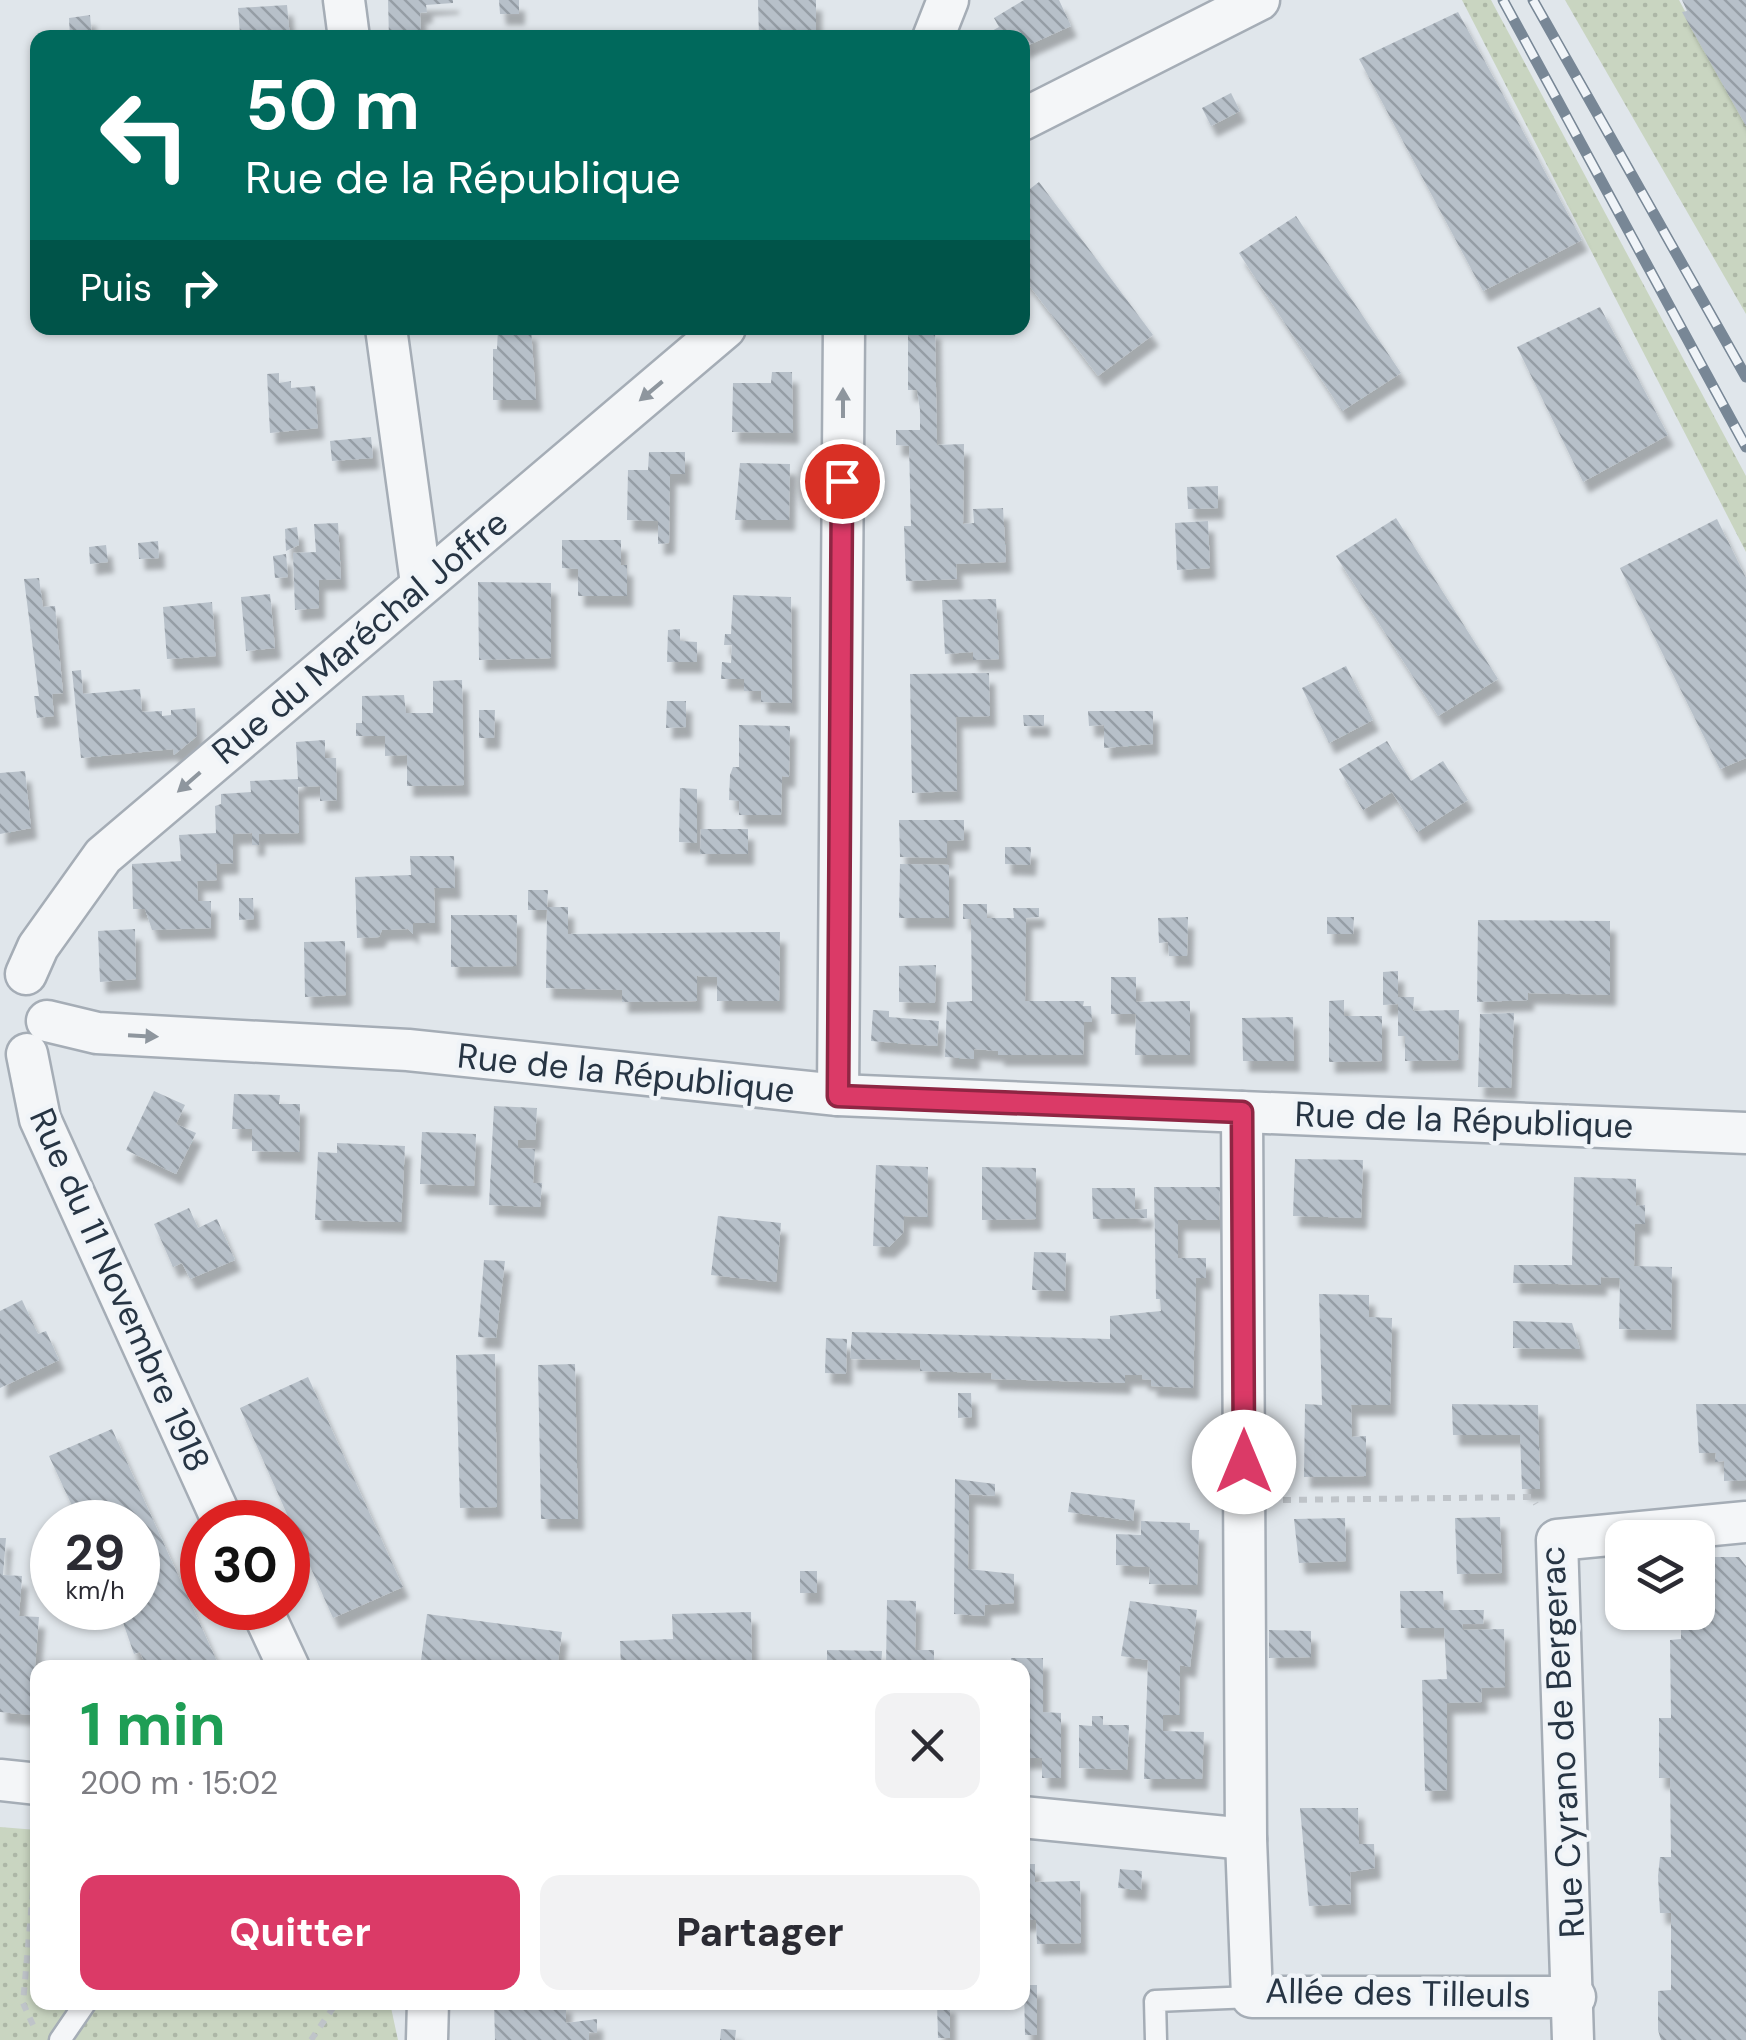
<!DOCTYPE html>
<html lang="fr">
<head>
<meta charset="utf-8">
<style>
	body { margin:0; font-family:"DM Sans",sans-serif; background:#f2f2f3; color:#2b2b33; height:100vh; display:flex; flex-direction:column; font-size:38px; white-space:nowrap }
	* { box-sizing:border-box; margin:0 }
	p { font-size:32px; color:#7c7c81 }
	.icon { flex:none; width:55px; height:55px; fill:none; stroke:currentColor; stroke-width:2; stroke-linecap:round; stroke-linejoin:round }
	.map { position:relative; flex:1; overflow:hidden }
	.sheet { position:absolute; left:30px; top:1660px; width:1000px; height:350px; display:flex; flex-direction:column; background:#fff; border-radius:20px; box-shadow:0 2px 8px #0004 }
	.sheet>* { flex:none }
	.top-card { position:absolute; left:30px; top:30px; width:1000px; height:305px; border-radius:20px; box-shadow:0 2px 8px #0004; background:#00695c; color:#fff; overflow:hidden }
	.controls { position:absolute; left:1605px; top:1520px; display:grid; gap:20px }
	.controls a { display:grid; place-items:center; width:110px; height:110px; border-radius:20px; background:#fff; box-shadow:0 2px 8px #0004; font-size:50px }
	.speed { position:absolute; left:30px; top:1500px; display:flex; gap:20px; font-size:50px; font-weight:700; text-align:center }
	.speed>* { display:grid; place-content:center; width:130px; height:130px; border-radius:50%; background:#fff; box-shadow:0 2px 8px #0004; line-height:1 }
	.speed small { font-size:25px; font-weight:400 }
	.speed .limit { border:15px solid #d22; background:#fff; color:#111 }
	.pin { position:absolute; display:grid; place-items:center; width:85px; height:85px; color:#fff; margin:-42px; border:5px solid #fff; border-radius:50%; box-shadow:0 2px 10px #0007 }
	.me { position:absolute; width:110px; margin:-55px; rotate:0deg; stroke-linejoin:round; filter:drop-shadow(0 0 8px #0008) }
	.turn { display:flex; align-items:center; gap:35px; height:210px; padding:0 50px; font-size:45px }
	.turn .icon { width:130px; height:130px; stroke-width:2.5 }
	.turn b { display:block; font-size:70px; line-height:85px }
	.then { display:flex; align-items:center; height:95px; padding:0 50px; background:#0003; gap:20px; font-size:38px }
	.round { display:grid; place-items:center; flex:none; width:105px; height:105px; border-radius:20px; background:#f2f2f3 }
	.overview { display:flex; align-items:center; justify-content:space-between; height:170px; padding:0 50px }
	h1 { font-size:60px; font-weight:700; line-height:75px; color:#1e9e55 }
	.primary-button { display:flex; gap:20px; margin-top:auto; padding:20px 50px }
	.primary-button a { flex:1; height:115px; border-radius:20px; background:#db3a67; color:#fff; font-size:40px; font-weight:700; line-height:115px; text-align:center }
	.primary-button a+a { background:#f2f2f3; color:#2b2b33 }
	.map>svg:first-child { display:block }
</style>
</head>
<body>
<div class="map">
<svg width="1746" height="2040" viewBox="0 0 1746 2040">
	<defs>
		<pattern id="green-dots" width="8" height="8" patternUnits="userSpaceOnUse" patternTransform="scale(2.5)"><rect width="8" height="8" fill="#c9d5c1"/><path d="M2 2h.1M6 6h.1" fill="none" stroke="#adb7a7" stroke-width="1.8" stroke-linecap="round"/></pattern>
		<pattern id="building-back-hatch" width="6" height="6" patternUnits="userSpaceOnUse" patternTransform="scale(2.5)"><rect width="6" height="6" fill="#b7c0c9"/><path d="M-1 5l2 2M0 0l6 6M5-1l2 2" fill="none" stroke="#959da5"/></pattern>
		<filter id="shadow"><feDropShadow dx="6" dy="11" stdDeviation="2.5" flood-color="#0004"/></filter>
	</defs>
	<rect width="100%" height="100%" fill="#e0e6eb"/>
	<g fill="url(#green-dots)">
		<path d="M1462,0H1491L1746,476V552Z"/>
		<path d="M1565,0H1679L1746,126V314Z"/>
		<path d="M0,1827L37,1830L38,2002L390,2003L398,2040H0Z"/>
	</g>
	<g fill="url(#building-back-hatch)" filter="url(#shadow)">
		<path d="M388,0H453V3L426,5L427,12L420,13L421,38H389Z"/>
		<path d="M499,0H519V14H500Z"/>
		<path d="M758,0H816V30L823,31V38H759Z"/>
		<path d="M1024,0H1059L1071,26L1022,48V38H990L988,33L999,27L994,18Z"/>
		<path d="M1682,0H1746V126L1682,12L1687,11Z"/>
		<path d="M287,5L290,38L240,34L238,8Z"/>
		<path d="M1458,12L1582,240L1483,291L1359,59Z"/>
		<path d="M90,15L92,38H70L69,18Z"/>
		<path d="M1231,93L1240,111L1211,126L1202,108Z"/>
		<path d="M1039,182L1153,335L1098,376L1022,276V195Z"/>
		<path d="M1296,216L1401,373L1342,411L1239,253Z"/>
		<path d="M1600,307L1668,435L1583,482L1517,347Z"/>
		<path d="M498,328L531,329L536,400H493V349H497Z"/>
		<path d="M903,328H935L937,445L964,444L963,524L974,523L973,509L1003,508L1006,562L956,564L957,579L906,581L904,526H911L909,446L896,445V430H920V410L917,390H908V331Z"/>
		<path d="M772,372H792L793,433L732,432L733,383H771Z"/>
		<path d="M279,373V383L291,381V388L315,386L318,428L270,433L267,374Z"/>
		<path d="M371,437L373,458L332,461L330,441Z"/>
		<path d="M649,452H685V474H670L669,543L658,544V521L627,520L628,470H648Z"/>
		<path d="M740,463L790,464L789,520H735Z"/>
		<path d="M1218,486V508L1188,509L1187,487Z"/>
		<path d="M1396,518L1498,679L1438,716L1336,556Z"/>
		<path d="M1717,519L1746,578V758L1720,769L1620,568Z"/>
		<path d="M1208,521L1210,568L1177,570L1175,523Z"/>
		<path d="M338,523L341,579L319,580V608L295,610L293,553L316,552L314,524Z"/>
		<path d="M297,527L299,545L286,551L285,529Z"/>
		<path d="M562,540H621V565H627V596H578V569L562,568Z"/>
		<path d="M158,541L159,558L139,559L138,543Z"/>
		<path d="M106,545L108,562L90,564L89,547Z"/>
		<path d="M286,554L288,577L275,578L273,556Z"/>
		<path d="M39,578L43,607L55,606L63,693L52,694L54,716L37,718L34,696H39L24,579Z"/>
		<path d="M478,582L551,583V658L479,660Z"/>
		<path d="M270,594L275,648L246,651L241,597Z"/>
		<path d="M733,595L791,597L792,703L761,702V691H744V679H721L722,662L731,663L732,645H724L725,634H731Z"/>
		<path d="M996,599L999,659L973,660V652L945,654L942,600Z"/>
		<path d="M212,602L216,656L167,659L163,607Z"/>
		<path d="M680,629V641L697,642V662H667L668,630Z"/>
		<path d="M1346,666L1373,720L1329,743L1302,688Z"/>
		<path d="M81,670L83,694L140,689L142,712L162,711V716L171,715V710L195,708L197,736L174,755L173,749L81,758L72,671Z"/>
		<path d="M989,673L990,716L956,717L957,791L912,793L910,674Z"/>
		<path d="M462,680L464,785L407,786V755L385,756V736H356V723H362V696L404,695L406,713H433V681Z"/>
		<path d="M667,701H686V727L666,728Z"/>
		<path d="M479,710H495L494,738H479Z"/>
		<path d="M1088,711H1153V744L1104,748V725L1089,726Z"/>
		<path d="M1023,715H1044V726H1024Z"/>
		<path d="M739,725L790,726L789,777L782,776L781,815H739V801L729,800L730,775L733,767H739Z"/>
		<path d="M325,740V758H336L337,800L320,801V786L298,787L299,833L259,834V845H252V833L233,834V863L216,864L217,880L197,881L198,901H211V928L152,930L145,909H133L132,864L181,861L179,835L216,833L215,806L221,804V794L251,792L250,781L298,779L296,742Z"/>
		<path d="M1387,741L1411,781L1443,761L1468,800L1417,832L1392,792L1363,810L1339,769Z"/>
		<path d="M25,771L31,828L0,834V773Z"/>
		<path d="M680,788L697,789V843L679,842Z"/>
		<path d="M899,820H964V840L947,841V858L900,857Z"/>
		<path d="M701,829H748V854H700Z"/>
		<path d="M1005,847H1031L1030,865L1005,864Z"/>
		<path d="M410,856H454L455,888H434L435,923H413V934L408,929L382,930L379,937L357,938L355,877L411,875Z"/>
		<path d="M900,864L949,865V918H899Z"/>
		<path d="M528,890H548L547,907H568V934L780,932L779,1001H717V977L697,976V1001L622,1002V990L546,988L547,910H528Z"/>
		<path d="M239,898H253L254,919L239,920Z"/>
		<path d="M963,904H987V918H1014L1013,908H1039V917L1026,918L1025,1001H1084L1083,1006H1091L1092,1022H1084L1083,1055H998V1051L974,1049V1059L945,1057L947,1002L972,1001L971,919H963Z"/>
		<path d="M451,915H517L516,966L451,967Z"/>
		<path d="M1188,917L1187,956H1169L1168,942L1159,943L1158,918Z"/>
		<path d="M1327,917H1354L1353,934H1327Z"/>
		<path d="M1478,920L1610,921V995L1528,993V1000L1477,1002Z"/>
		<path d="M135,929L136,979L100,982L98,931Z"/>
		<path d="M345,941L346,995L305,997L304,942Z"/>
		<path d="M936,965L935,1003L899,1002V966Z"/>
		<path d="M1398,971V997H1414L1413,1011L1459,1010L1458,1060L1405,1061V1036H1398V1004L1383,1005V972Z"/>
		<path d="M1111,977H1136V1002L1190,1001V1055H1135L1136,1014H1111Z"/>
		<path d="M1344,1000V1016H1382V1061L1329,1062V1001Z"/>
		<path d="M873,1010L889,1011V1017L939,1021L937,1046L871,1041Z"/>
		<path d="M1514,1013L1511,1088L1478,1087L1480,1014Z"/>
		<path d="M1293,1017L1294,1061H1243L1242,1018Z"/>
		<path d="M154,1091L185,1105L176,1124L196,1133L176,1174L126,1150Z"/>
		<path d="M234,1094L280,1095L279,1104H300L299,1152L252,1151V1129H232Z"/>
		<path d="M494,1106L537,1108L535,1140H518V1148L535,1149L533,1183H542L540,1207L489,1205Z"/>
		<path d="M422,1132L476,1134L474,1186L420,1184Z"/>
		<path d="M337,1143L405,1146L401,1222L315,1220L318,1152L337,1153Z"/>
		<path d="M1295,1159L1363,1160L1361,1218L1293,1216Z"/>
		<path d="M876,1165L928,1167L927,1217L904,1216L903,1233L889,1247L873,1246Z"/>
		<path d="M982,1167L1036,1168V1219L982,1220Z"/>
		<path d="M1574,1177L1636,1179V1206L1645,1205V1224H1635L1634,1266L1672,1267L1671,1330L1619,1329L1620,1278L1601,1277V1285L1513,1283L1514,1265H1572Z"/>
		<path d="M1154,1187H1220L1219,1220H1178V1258H1206V1278H1196L1193,1388L1151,1386V1380L1142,1379V1375H1125V1383L991,1379L992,1373L920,1371V1360L850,1359L852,1332L1110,1339V1316L1161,1311L1160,1299H1156Z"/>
		<path d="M1092,1188H1135V1210L1147,1209V1218L1093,1219Z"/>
		<path d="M189,1208L198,1228L217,1219L235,1260L190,1279L182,1263L173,1267L154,1224Z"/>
		<path d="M718,1216L781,1223L776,1282L711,1275Z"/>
		<path d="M1034,1252L1066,1253L1065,1291L1032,1290Z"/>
		<path d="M484,1260L505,1261L496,1338L478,1337Z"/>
		<path d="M1319,1294L1369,1295V1317L1392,1318L1390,1405H1351L1352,1437L1366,1436V1476L1304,1477L1305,1404L1322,1405Z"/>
		<path d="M22,1300L38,1334L46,1331L59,1360L0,1388V1311Z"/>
		<path d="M1513,1321L1572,1323L1580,1349L1513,1348Z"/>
		<path d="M826,1338L847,1339L846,1374L825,1373Z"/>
		<path d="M495,1354L497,1507L460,1508L456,1355Z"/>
		<path d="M575,1364L578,1519H541L538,1365Z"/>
		<path d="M308,1377L403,1587L333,1618L240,1408Z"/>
		<path d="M958,1393H971L972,1417L958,1418Z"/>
		<path d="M1452,1404L1538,1405L1540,1489H1522L1520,1435H1453Z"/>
		<path d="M1696,1404H1746V1480L1724,1481V1461L1715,1462L1716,1453H1699Z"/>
		<path d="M112,1429L220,1668H147L140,1652L134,1654L118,1608H138V1522H74L69,1512L74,1510L49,1456Z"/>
		<path d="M955,1479L995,1484V1496L969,1494L968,1569L1014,1574V1603L985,1605L984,1616L954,1614Z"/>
		<path d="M1071,1492L1135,1500L1133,1521L1068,1512Z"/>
		<path d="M1500,1517L1502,1573L1457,1574L1455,1518Z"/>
		<path d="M1345,1518L1346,1561L1299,1563L1294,1519Z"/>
		<path d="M1141,1521L1190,1523V1530H1199L1197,1585L1149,1584L1150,1567L1116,1565V1534L1141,1535Z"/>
		<path d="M0,1538H6L3,1575L22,1576L19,1616L39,1617L31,1715L0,1712Z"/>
		<path d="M1698,1557H1739L1746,1566V2040H1661L1658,2030V1991L1671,1990V1913H1660L1658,1876L1660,1857H1671L1670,1778H1659V1718H1671L1670,1640L1681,1639V1612H1698Z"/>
		<rect x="800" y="1571" width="17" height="22"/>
		<path d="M1400,1591H1443L1444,1610H1484L1483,1624H1462L1463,1630L1504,1629L1505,1687L1481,1688L1482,1702L1447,1703V1790L1425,1791L1422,1680L1447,1679L1444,1628H1401Z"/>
		<path d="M887,1600L916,1601L915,1650H934V1668H886Z"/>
		<path d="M1130,1601L1197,1610L1190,1667L1180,1665L1179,1715H1163V1731L1204,1732L1202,1779H1144L1148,1660L1121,1656Z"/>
		<path d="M751,1612L752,1668H621L620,1641L673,1639L672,1614Z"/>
		<path d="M427,1614L562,1632L557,1668H420Z"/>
		<path d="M1269,1630L1311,1631V1657L1269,1658Z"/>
		<path d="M827,1650L882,1651L881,1668H827Z"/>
		<path d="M1011,1658H1043V1712L1061,1713V1778H1042V1758H1022V1668H1011Z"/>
		<path d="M1092,1716H1103V1725H1129L1127,1770L1079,1768V1725L1092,1726Z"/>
		<path d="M1300,1808H1358L1359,1844H1374L1375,1868L1350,1872L1351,1904L1309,1906Z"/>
		<path d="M1022,1864H1035V1882L1080,1881L1081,1943L1037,1944L1036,1920H1022Z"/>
		<path d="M1120,1869L1142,1871L1141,1890L1118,1888Z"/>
		<path d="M1024,1985H1037V2035H1025Z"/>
		<path d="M494,2002H566V2023L597,2019V2033L589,2032V2040H495Z"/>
		<path d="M937,2002H950V2038H938Z"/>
		<path d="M721,2029L736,2030L735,2040H720Z"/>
	</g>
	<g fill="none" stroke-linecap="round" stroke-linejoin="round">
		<defs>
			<g id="lane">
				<path d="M60,2040L86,2002"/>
				<path d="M1156,2040L1155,2001L1252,1997"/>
			</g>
			<g id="street">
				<path d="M344,0L349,38"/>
				<path d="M933,38L948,0"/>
				<path d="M1022,120L1259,0"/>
				<path d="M386,328L421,583"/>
				<path d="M26,974L38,947L103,856L725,328"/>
				<path d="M47,1021L97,1033L408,1050L838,1095L1746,1133"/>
				<path d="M27,1054L40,1119L223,1522"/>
				<path d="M838,1095L844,328"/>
				<path d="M261,1608L289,1668"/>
				<path d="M0,1780L38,1784"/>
				<path d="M1022,1817L1246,1839L1242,1112"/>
				<path d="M1246,1839L1252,1997H1575"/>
				<path d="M427,2040L428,2002"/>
				<path d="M1573,2040L1557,1540L1746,1522"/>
			</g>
		</defs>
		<use href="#lane" stroke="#a5adb6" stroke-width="25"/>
		<use href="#street" stroke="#a5adb6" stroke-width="45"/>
		<g stroke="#bfc4c9" stroke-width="6" stroke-dasharray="8 8" stroke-linecap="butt">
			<path d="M1283,1500L1532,1497L1536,1504"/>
			<path d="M33,2025L23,2003L38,1834"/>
			<path d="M311,2040L337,2002"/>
		</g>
		<use href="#lane" stroke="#f4f6f8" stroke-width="20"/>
		<use href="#street" stroke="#f4f6f8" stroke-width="40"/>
		<defs>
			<g id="rail">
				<path d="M1503,0L1746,447"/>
				<path d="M1533,0L1746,377"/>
			</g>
		</defs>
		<use href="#rail" stroke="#788796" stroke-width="11"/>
		<use href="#rail" stroke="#f0f4f8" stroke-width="8" stroke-dasharray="22" stroke-linecap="butt"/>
	</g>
	<defs><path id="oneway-solid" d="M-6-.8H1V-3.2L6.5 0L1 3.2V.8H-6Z" transform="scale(2.5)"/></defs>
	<g fill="#8e969e">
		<use href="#oneway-solid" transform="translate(651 391) rotate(140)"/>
		<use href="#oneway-solid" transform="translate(843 403) rotate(-90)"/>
		<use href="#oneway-solid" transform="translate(189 782) rotate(139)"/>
		<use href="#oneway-solid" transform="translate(143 1036) rotate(3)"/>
	</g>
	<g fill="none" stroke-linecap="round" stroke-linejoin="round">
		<defs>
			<path id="route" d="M842,481L838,1096L1242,1112L1244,1462"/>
		</defs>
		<use href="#route" stroke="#8e2643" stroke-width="25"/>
		<use href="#route" stroke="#db3a67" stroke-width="18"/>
	</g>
	<g text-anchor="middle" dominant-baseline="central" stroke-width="9" stroke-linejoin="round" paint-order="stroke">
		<g font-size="35" fill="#273544" stroke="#f0f4f8">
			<text transform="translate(360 637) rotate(-40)">Rue du Maréchal Joffre</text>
			<text transform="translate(626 1073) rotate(6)">Rue de la République</text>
			<text transform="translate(1464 1120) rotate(2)">Rue de la République</text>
			<text transform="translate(120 1290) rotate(66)">Rue du 11 Novembre 1918</text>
			<text transform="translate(1562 1742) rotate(-93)">Rue Cyrano de Bergerac</text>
			<text transform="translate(1398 1993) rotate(1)">Allée des Tilleuls</text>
		</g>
	</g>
</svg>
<div class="controls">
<a><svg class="icon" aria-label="layers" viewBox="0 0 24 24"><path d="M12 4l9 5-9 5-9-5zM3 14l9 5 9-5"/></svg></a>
</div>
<div class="speed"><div>29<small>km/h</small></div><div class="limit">30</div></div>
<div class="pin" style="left:842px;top:481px;background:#d93025"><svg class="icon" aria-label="arrive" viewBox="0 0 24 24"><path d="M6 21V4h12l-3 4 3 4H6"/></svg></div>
<svg class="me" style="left:1244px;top:1462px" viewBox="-20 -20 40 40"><circle r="19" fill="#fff"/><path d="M0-13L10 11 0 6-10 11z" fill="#db3a67"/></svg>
<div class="top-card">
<div class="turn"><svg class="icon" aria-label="left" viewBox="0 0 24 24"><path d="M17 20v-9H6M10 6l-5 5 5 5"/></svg><div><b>50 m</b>Rue de la République</div></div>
<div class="then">Puis<svg class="icon" aria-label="right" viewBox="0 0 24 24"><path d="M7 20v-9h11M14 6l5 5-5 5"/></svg></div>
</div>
<section class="sheet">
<div class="overview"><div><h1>1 min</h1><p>200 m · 15:02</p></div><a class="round"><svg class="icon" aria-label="close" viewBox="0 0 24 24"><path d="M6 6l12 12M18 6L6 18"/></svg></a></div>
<div class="primary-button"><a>Quitter</a><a>Partager</a></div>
</section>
</div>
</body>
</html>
